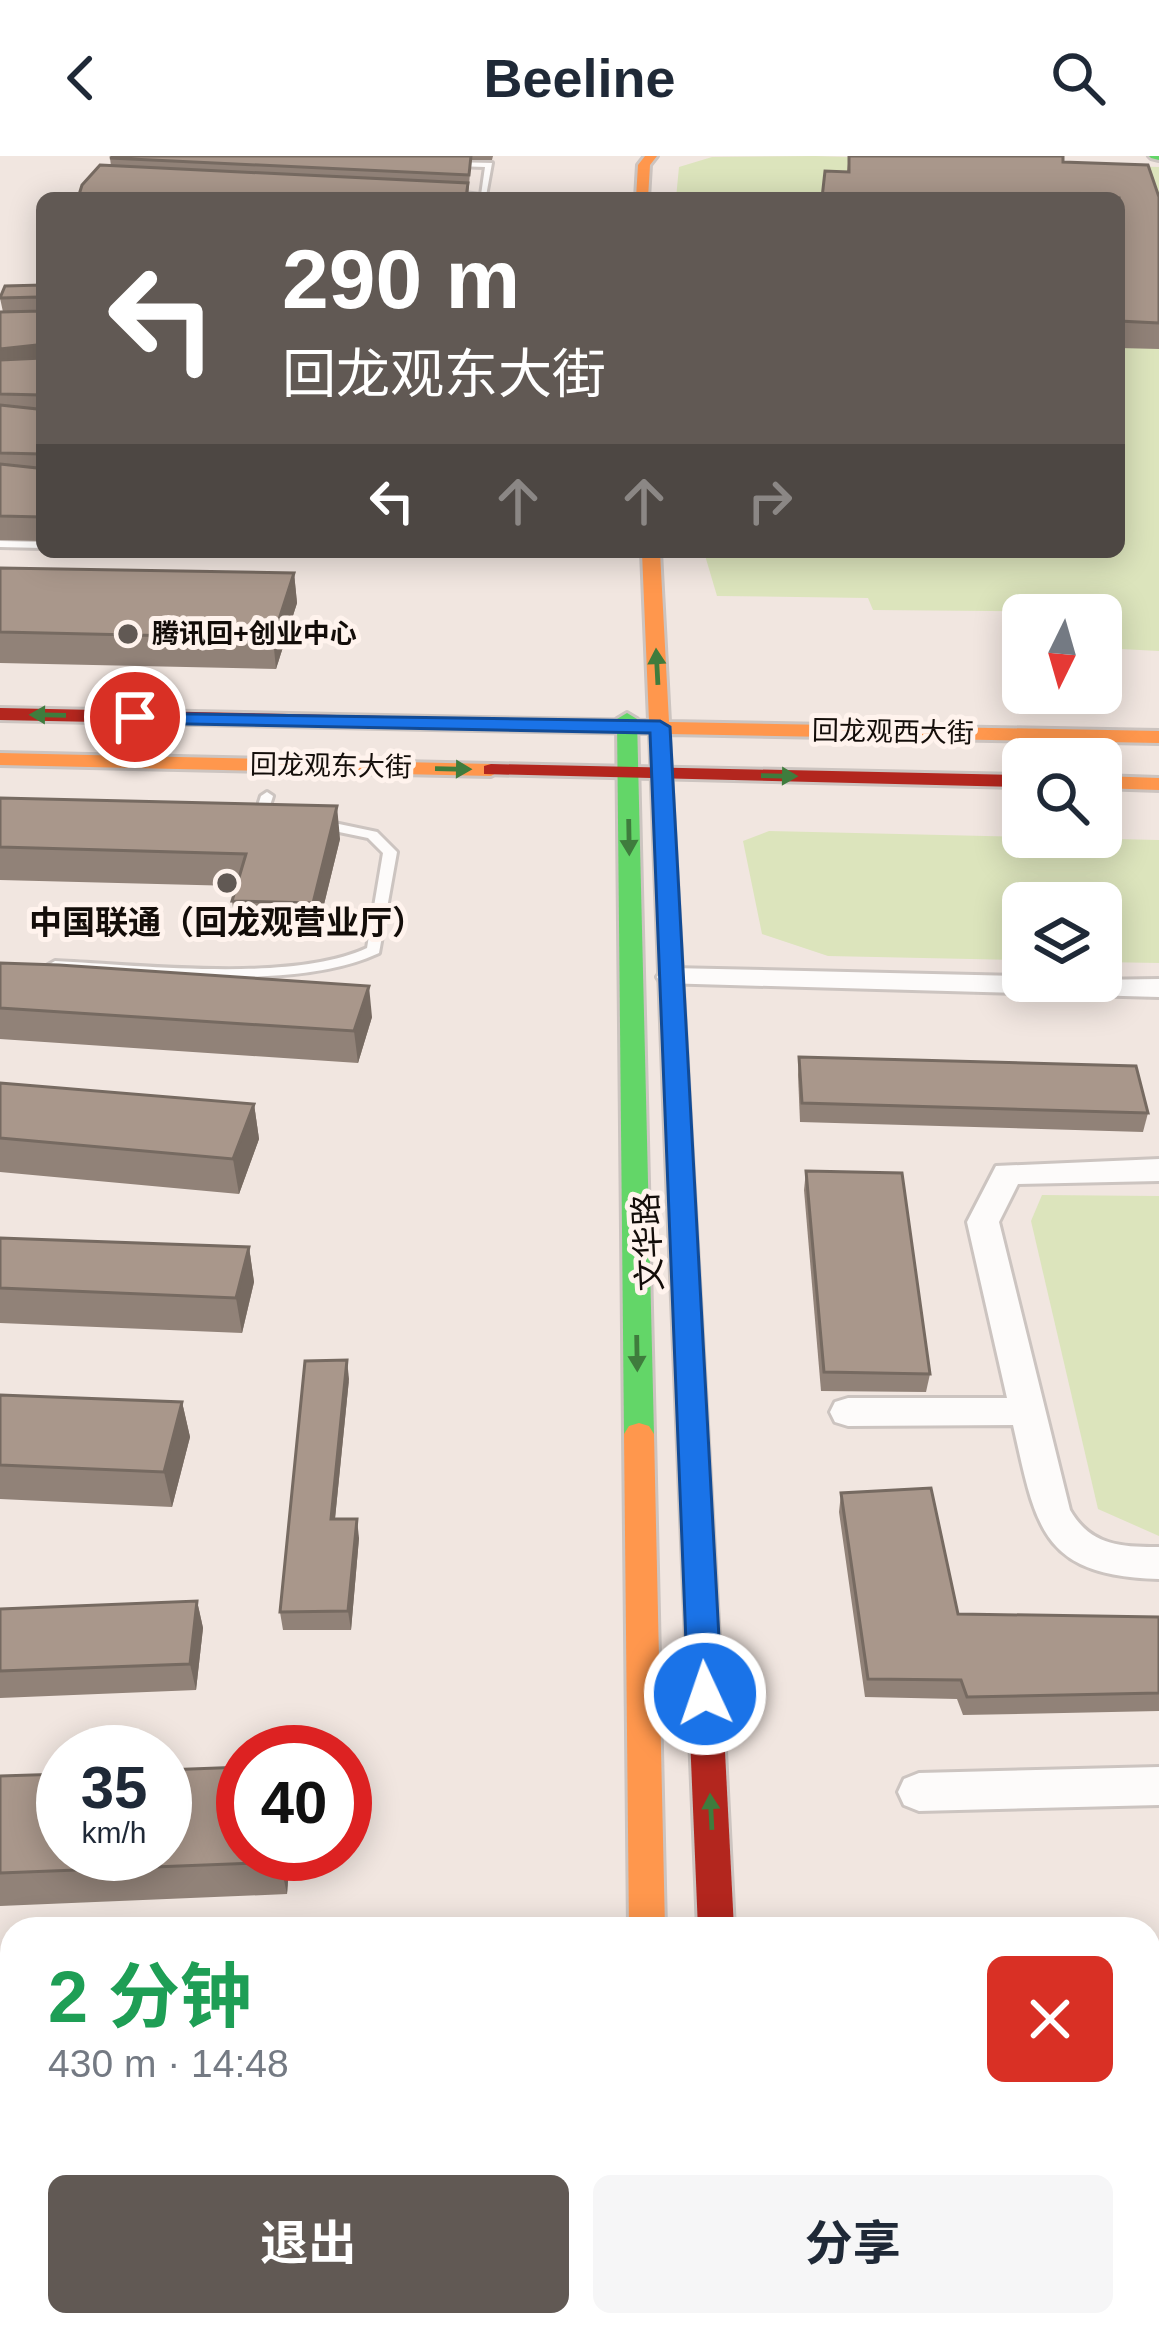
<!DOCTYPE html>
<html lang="zh">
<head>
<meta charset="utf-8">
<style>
	body { margin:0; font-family:Arial,"Noto Sans SC",sans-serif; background:#f6f6f7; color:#1f2937; height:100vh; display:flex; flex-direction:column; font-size:45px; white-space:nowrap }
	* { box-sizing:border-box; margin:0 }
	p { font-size:39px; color:#747a83 }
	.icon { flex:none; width:66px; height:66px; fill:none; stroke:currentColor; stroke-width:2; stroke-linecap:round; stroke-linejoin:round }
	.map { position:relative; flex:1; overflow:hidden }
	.drawer { position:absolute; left:0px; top:1761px; width:1161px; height:420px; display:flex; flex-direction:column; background:#fff; border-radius:36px 36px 0 0; box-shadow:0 6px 30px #0003 }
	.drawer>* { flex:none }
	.top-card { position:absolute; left:36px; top:36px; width:1089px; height:366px; border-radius:18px; box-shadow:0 6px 30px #0003; background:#615954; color:#fff; overflow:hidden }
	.needle { width:78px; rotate:185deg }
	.buttons { position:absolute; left:1002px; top:438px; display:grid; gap:24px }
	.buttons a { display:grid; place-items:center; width:120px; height:120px; border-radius:18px; background:#fff; box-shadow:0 6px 30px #0003; font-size:60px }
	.speed { position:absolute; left:36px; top:1569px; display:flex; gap:24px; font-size:60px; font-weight:700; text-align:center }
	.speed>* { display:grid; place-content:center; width:156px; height:156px; border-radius:50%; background:#fff; box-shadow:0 6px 30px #0003; line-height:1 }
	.speed small { font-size:30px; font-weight:400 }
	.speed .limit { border:18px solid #d22; background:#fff; color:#111 }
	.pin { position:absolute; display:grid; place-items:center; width:102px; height:102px; color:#fff; margin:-51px; border:6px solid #fff; border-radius:50%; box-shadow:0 3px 12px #0007 }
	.me { position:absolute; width:132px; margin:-66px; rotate:357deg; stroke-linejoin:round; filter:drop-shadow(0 0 9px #0008) }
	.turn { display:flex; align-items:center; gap:42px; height:252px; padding:0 48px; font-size:54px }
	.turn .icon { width:156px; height:156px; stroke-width:2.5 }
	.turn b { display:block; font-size:84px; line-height:102px }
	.lanes { display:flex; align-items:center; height:114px; padding:0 48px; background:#0003; justify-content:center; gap:60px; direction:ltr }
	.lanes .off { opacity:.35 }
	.round { display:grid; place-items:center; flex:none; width:126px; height:126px; border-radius:18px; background:#f6f6f7 }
	.head { display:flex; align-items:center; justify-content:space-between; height:204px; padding:0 48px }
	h1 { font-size:72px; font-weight:700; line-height:90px; color:#1e9e55 }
	.cta { display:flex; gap:24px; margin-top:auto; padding:24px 48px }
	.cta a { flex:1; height:138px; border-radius:18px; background:#615954; color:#fff; font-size:48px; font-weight:700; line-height:138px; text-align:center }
	.cta a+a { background:#f6f6f7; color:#1f2937 }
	header { display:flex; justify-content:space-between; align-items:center; height:156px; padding:0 48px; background:#fff; font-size:54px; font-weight:700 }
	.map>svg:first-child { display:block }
</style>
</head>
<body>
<header><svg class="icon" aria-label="back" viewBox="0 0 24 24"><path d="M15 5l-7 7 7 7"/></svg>Beeline<svg class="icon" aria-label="search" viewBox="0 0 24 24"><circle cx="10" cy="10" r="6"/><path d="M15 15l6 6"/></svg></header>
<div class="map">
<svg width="1159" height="2181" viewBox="0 0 1159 2181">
	<rect width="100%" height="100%" fill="#f1e6e0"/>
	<g fill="#dce4bc">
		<path d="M815,0L1159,11V495L1101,492V459L1089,456L873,454L868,442L717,440L704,396H1119V42H676L679,11L712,1Z"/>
		<path d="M769,675L1159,684V807L1101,806V747H1023V804L828,800L762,778L743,685Z"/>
		<path d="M1042,1039L1159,1040V1380L1098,1353L1031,1065Z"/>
	</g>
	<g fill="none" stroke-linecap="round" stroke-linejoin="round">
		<defs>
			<g id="lane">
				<path d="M451,6L492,7L486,40L489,42L444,39L447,35L481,39L485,11L454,10Z"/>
				<path d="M0,385L42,386V392L0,391Z"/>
				<path d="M267,636L273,640L265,665L259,669L254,668L253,665L261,640Z"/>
				<path d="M320,664L377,676L397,696L379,797C296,836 148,817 55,813L48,809L55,805C140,809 292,827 367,792L383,697L368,682L315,671V665Z"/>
			</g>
			<g id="street">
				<path d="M671,812L1023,820V825L1159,823V841L661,827L657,821L661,815Z"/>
				<path d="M1159,1003V1025L1018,1028L999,1066L1070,1354C1091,1390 1121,1391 1159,1391V1423C1040,1420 1036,1370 1013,1269L848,1270L835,1266L830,1256L835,1246L848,1242H1007L967,1066L996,1010Z"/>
				<path d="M1159,1611V1649L919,1655L904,1649L898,1636L904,1623L919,1617Z"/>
			</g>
			<g id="fast">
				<path d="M1149,0H1159V4L1151,2Z"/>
				<path d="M627,557L637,563L654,1278L649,1286H629L624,1278L617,563Z"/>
				<path d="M679,990L692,999L723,1556L718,1566L706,1570L694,1566L689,1556L666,999Z"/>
				<path d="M632,2169H674L675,2181H633Z"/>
				<path d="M714,2169H756L757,2181H715Z"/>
			</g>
			<g id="slow">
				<path d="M645,0H657L650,9L648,42H636L638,9Z"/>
				<path d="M642,396H660L669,566L1159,575V587L669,578L692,999L679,1008L666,999L650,577L479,574L469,568L479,562L649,565Z"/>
				<path d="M0,597L491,608L501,614L491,620L0,609Z"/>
				<path d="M1101,620L1159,622V634L1101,632Z"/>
				<path d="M639,1267L649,1270L654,1278L665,1773H629L624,1278L629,1270Z"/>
			</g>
			<g id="jam">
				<path d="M0,552L479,562L489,568L479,574L0,564Z"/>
				<path d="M491,608L1023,619V631L484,618V610Z"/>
				<path d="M706,1542L718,1546L723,1556L734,1773H698L689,1556L694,1546Z"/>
				<rect x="0" y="1981" width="12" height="40"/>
				<rect x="1149" y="2010" width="10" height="40"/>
			</g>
		</defs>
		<use href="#lane" stroke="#ccc4c0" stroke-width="6"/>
		<use href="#street" stroke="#ccc4c0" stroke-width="6"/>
		<use href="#fast" stroke="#ccc4c0" stroke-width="6"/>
		<use href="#slow" stroke="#ccc4c0" stroke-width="6"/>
		<use href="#jam" stroke="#ccc4c0" stroke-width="6"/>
		<use href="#lane" fill="#fdfbfa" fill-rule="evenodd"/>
		<use href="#street" fill="#fdfbfa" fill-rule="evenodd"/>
		<use href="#fast" fill="#63d668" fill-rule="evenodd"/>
		<use href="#slow" fill="#ff974d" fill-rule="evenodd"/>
		<use href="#jam" fill="#b3261e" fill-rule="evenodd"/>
	</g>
	<g fill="#918278">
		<path d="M116,0H493L492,4H471L468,42H78L111,10L110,2Z"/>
		<path d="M849,0L1063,6L1159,41V193L1119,192V42L847,16Z"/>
		<path d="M42,129V385L0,384V156H3L0,142Z"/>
		<path d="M0,412L294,417L297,447L276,513L0,507Z"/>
		<path d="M0,642L340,683L316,781L237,778L232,745L236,730L0,724Z"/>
		<path d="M0,807L372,861L358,907L0,883Z"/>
		<path d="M799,901L1148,957L1143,976L800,966L798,919Z"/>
		<path d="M0,927L254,948L259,983L239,1038L0,1016Z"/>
		<path d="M806,1015L930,1218L926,1236L821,1235L804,1034Z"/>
		<path d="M0,1082L249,1091L254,1126L242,1177L0,1167Z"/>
		<path d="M349,1223L335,1363L359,1382L351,1474H283L280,1456Z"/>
		<path d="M0,1239L182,1246L190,1281L172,1351L0,1343Z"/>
		<path d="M841,1337L958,1458L1159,1461V1555L963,1559L957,1543L865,1541L839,1356Z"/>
		<path d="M197,1445L203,1472L196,1534L0,1542V1453Z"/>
		<path d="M0,1620L290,1698L287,1738L0,1750Z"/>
	</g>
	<g fill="#766a61">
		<path d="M38,189L42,211L0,215V193Z"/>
		<path d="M294,417L297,447L276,513L273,482Z"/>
		<path d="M337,650L340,683L316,781L313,747Z"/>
		<path d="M369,830L372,861L358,907L354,875Z"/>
		<path d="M254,948L259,983L239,1038L233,1003Z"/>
		<path d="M249,1091L254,1126L242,1177L236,1142Z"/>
		<path d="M347,1204L349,1223L333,1382L331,1363Z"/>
		<path d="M182,1246L190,1281L172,1351L164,1316Z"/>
		<path d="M357,1363L359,1382L351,1474L348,1455Z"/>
		<path d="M197,1445L203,1472L196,1534L190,1508Z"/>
		<path d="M281,1698H290L287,1738L280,1706Z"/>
	</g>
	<g fill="#a9978b" stroke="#766a61" stroke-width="3">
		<path d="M116,0H471L469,19L110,2Z"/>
		<path d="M849,0H1063V6L1148,9L1159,41V167L1119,165V42H822L825,15L849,16Z"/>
		<path d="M100,9L468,27L466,42H78L82,29Z"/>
		<path d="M42,129V361L0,360V308L38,312L41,298L0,297V249L38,253L41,239L0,238V204L41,202L38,189L0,193V156L41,155L38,141L0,142L5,130Z"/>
		<path d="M0,412L294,417L273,482L0,476Z"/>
		<path d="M0,642L337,650L313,747L232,745L246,698L0,691Z"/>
		<path d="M0,807L59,809L369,830L354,875L0,852Z"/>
		<path d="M799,901L1136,910L1148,957L802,947Z"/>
		<path d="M0,927L254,948L233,1003L0,982Z"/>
		<path d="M806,1015L902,1017L930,1218L824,1216Z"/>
		<path d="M0,1082L249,1091L236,1142L0,1132Z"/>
		<path d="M347,1204L331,1363H357L348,1455L280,1456L305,1205Z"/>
		<path d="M0,1239L182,1246L164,1316L0,1309Z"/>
		<path d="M931,1332L958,1458L1159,1461V1537L967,1541L961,1524L868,1523L841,1337Z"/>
		<path d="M197,1445L190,1508L0,1515V1453Z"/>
		<path d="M243,1611V1698H281L280,1706L0,1717V1620L63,1618V1698H165V1614Z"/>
	</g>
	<defs><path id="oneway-solid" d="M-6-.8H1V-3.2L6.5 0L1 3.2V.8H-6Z" transform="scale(3)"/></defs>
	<g fill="#3f7c3d">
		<use href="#oneway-solid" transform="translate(657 511) rotate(-93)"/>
		<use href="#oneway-solid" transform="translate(48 559) rotate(-179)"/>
		<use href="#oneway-solid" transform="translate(453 613) rotate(1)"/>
		<use href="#oneway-solid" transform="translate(779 620) rotate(1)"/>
		<use href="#oneway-solid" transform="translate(629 681) rotate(89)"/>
		<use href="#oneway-solid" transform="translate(637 1197) rotate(89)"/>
		<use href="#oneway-solid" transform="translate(711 1656) rotate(-93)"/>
	</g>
	<path fill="#1a73e8" stroke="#114b97" stroke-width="3" d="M128,557L660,565L670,571L722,1538L717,1548L705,1552L693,1548L688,1538L650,577L135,567L125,561Z"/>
	<g fill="#615954" stroke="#fff3ed" stroke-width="4.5">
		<circle cx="128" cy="478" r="12"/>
		<circle cx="227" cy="727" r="12"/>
	</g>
	<g text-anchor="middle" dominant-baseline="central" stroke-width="10" stroke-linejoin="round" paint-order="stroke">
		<g font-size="27" font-weight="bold" fill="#130d09" stroke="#fff3ed" text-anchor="start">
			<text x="152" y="478">腾讯回+创业中心</text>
		</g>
		<g font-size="27" fill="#130d09" stroke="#fff3ed">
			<text transform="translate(893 576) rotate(1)">回龙观西大街</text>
			<text transform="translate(331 610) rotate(1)">回龙观东大街</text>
		</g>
		<g font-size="33" font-weight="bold" fill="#130d09" stroke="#fff3ed">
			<text x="227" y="766">中国联通（回龙观营业厅）</text>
		</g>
		<g font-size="33" fill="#130d09" stroke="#fff3ed">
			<text transform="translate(648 1086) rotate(-93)">文华路</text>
		</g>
	</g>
</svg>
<div class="buttons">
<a><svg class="needle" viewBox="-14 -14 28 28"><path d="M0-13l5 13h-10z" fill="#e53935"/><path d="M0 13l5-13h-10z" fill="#747a83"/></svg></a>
<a><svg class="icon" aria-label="search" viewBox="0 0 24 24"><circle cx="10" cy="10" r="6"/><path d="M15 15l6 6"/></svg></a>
<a><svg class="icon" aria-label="layers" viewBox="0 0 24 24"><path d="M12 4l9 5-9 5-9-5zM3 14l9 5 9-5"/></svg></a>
</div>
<div class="speed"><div>35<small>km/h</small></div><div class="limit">40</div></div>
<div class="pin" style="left:135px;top:561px;background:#d93025"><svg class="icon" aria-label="arrive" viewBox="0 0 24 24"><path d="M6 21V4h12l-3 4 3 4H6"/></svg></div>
<svg class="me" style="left:705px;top:1538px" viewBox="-20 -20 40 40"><circle r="17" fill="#1a73e8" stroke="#fff" stroke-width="3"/><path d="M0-11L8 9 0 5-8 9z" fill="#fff"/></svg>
<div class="top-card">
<div class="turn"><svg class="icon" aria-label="left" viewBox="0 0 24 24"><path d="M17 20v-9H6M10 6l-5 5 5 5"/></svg><div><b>290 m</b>回龙观东大街</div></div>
<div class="lanes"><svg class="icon" aria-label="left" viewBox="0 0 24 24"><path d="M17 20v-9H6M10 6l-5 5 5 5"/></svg><svg class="icon off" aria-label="ahead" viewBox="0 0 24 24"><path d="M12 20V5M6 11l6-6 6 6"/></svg><svg class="icon off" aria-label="ahead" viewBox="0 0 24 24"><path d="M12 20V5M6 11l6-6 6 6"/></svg><svg class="icon off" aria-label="right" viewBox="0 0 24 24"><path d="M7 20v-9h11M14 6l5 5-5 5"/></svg></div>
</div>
<section class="drawer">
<div class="head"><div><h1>2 分钟</h1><p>430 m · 14:48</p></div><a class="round" style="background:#d93025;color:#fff"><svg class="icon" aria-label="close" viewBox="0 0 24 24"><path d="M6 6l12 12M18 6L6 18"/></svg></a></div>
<div class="cta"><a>退出</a><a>分享</a></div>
</section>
</div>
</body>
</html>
